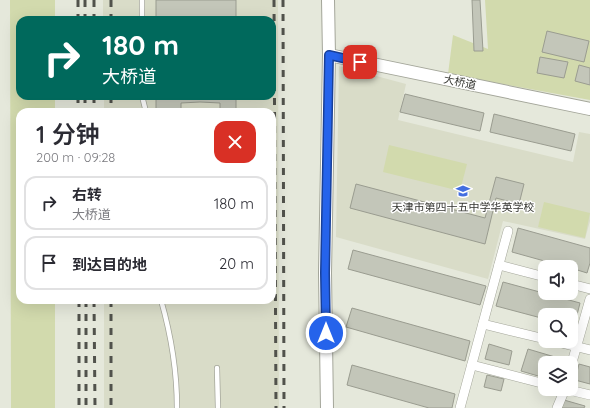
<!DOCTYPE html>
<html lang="zh">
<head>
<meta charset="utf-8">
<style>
	body { margin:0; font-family:Quicksand,"Noto Sans SC",sans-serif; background:#f7f7f7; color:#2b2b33; height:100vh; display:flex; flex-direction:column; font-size:15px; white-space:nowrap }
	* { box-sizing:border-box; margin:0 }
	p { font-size:13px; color:#7c7c81 }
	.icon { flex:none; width:22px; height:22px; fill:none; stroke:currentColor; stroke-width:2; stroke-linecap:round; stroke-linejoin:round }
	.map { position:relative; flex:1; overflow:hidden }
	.side { position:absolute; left:16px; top:108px; width:260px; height:196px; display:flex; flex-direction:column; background:#fff; border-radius:12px; box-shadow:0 4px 16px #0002 }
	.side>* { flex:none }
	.guide { position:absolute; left:16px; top:16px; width:260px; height:84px; border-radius:12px; box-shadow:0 4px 16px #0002; background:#00695c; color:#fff; overflow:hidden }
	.buttons { position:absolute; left:538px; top:260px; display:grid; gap:8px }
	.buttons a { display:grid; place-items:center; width:40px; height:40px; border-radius:8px; background:#fff; box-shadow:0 4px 16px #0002; font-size:20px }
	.pin { position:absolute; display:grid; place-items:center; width:34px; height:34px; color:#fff; margin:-17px; border-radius:8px; box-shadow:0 2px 6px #0006 }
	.me { position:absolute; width:44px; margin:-22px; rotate:0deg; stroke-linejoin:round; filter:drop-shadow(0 0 3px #0008) }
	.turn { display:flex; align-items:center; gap:14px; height:84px; padding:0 20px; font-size:18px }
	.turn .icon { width:52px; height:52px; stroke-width:2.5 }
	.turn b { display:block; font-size:28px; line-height:34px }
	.round { display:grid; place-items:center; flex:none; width:42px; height:42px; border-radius:12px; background:#f7f7f7 }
	.head { display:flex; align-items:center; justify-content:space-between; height:68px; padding:0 20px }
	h1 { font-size:24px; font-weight:600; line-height:30px }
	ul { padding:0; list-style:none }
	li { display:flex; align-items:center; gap:12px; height:54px; margin:0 8px 6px; padding:0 12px; border:2px solid #e1e1e2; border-radius:12px }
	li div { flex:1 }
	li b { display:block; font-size:15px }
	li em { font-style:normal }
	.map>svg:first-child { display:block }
</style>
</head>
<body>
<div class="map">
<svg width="590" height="408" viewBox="0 0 590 408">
	<rect width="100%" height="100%" fill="#e5e8db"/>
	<g fill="#d9dcc8">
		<path d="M103,0H278L279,408H104V300H272V112H104V96H272V20H103Z"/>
		<path d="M339,66L406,84L398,120L573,162L579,132L590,134V221L585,239L503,221L488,279L336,237Z"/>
	</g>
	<g fill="#d2daad">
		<path d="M10,0H55V20H20V96H55V112H20V300H55V408H11Z"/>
		<path d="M485,0H590V100L448,74L453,35L488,49Z"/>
		<path d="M389,145L467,164L460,191L383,172Z"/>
		<path d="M544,202L590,213L585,238L538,227Z"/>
	</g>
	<g fill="#c3c6b9" stroke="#9a9c90">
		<rect x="156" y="0" width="80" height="20"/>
		<path d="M472,0H480L483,51H474Z"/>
		<path d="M547,31L589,41L584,62L542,52Z"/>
		<path d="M540,57L568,62L564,78L537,73Z"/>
		<path d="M579,65L590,68V85L575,81Z"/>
		<path d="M405,94L484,113L480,131L400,112Z"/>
		<path d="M156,96H236V112H220V103L200,102L181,103V112H156Z"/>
		<path d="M494,114L575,134L571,151L490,132Z"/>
		<path d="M496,177L524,184L519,204L496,198L485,244L350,208L356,184L485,218Z"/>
		<path d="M518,228L590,248V263L587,273L571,268V267H566L512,252Z"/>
		<path d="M353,250L486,286L480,305L348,269Z"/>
		<path d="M503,282L580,303L574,327L571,326V315H545V319L496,306Z"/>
		<path d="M352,308L470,341L465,361L346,327Z"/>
		<path d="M489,344L512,351L509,365L485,359Z"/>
		<path d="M528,349L565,360L564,363H545V378L521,371Z"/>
		<path d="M579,364L590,367V384L575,380Z"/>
		<path d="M352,365L455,394L452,408H429L347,385Z"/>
		<path d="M487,375L504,379L501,391L484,387Z"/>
		<path d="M564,400L585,406L584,408H562Z"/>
	</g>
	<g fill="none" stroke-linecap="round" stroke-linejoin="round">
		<defs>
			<g id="service">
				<path d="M142,20V0"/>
				<path d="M142,96L146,112"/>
				<path d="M161,300C171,335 177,372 177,408"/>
				<path d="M217,368L218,408"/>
			</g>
			<g id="minor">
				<path d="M499,265L545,277"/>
				<path d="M571,284L590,289"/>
				<path d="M483,324L545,339"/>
				<path d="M553,341L590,350"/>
				<path d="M472,365L545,384"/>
				<path d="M571,366L590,299"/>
				<path d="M565,389L590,395"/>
				<path d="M460,408L508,231"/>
				<path d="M557,408L565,389"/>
			</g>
			<g id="tertiary">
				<path d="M329,55L590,109"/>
				<path d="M327,408L325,273L329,55L328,0"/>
			</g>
		</defs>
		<use href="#service" stroke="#a4a69a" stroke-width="6"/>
		<use href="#minor" stroke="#a4a69a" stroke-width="10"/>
		<use href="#tertiary" stroke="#a4a69a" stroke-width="14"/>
		<use href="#service" stroke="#fff" stroke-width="4.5"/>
		<use href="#minor" stroke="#fff" stroke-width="9"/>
		<use href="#tertiary" stroke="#fff" stroke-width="12"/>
		<g stroke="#51524c" stroke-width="3" stroke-dasharray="7 7" stroke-linecap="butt">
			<path d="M78,0V20"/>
			<path d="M85,0V20"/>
			<path d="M94,0V20"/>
			<path d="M111,0V20"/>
			<path d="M274,0L276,408"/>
			<path d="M283,0L284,408"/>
			<path d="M78,96V112"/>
			<path d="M85,96V112"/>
			<path d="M94,96V112"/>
			<path d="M111,96V112"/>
			<path d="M79,300V408"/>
			<path d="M86,300V408"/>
			<path d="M94,300L95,408"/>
			<path d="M111,300V408"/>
		</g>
	</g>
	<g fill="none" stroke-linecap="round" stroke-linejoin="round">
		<defs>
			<path id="route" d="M326,333L325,273L329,55L360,62"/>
		</defs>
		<use href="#route" stroke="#184099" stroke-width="10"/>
		<use href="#route" stroke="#2563eb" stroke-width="7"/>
	</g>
	<defs>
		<symbol id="school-bare" viewBox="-9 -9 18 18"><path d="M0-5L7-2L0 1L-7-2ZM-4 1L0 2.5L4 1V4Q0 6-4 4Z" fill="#436ee0" stroke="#fff" stroke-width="2.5" paint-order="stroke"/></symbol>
	</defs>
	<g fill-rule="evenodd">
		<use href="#school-bare" x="453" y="181" width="20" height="20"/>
	</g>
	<g text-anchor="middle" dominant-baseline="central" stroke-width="3" stroke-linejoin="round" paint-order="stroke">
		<g font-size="11" fill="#343530" stroke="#fff">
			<text transform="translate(460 82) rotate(12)">大桥道</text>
		</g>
		<g font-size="11" fill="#343530" stroke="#fff">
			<text x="463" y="207">天津市第四十五中学华英学校</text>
		</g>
	</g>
</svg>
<div class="buttons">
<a><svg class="icon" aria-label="sound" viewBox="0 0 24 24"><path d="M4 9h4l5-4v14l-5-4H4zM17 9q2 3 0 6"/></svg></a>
<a><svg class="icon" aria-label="search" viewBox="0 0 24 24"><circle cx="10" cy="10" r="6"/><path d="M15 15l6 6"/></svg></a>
<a><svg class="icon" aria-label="layers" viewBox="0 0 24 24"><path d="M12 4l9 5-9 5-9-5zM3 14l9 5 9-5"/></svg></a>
</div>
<div class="pin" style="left:360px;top:62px;background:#d93025"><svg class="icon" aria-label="arrive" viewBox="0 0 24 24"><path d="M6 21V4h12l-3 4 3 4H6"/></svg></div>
<svg class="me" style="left:326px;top:333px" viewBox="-20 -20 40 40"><circle r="17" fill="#2563eb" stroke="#fff" stroke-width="3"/><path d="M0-11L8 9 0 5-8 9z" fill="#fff"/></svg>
<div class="guide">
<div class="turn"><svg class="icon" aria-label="right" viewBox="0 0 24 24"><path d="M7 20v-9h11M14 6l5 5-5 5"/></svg><div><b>180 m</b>大桥道</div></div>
</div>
<section class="side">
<div class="head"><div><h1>1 分钟</h1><p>200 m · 09:28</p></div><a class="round" style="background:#d93025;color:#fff"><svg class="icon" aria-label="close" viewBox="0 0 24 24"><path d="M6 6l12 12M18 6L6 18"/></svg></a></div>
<ul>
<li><svg class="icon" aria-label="right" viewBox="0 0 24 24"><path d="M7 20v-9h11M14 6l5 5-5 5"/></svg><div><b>右转</b><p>大桥道</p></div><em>180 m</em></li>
<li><svg class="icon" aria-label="arrive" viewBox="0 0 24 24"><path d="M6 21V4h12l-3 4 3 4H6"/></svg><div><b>到达目的地</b></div><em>20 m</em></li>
</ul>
</section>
</div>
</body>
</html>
